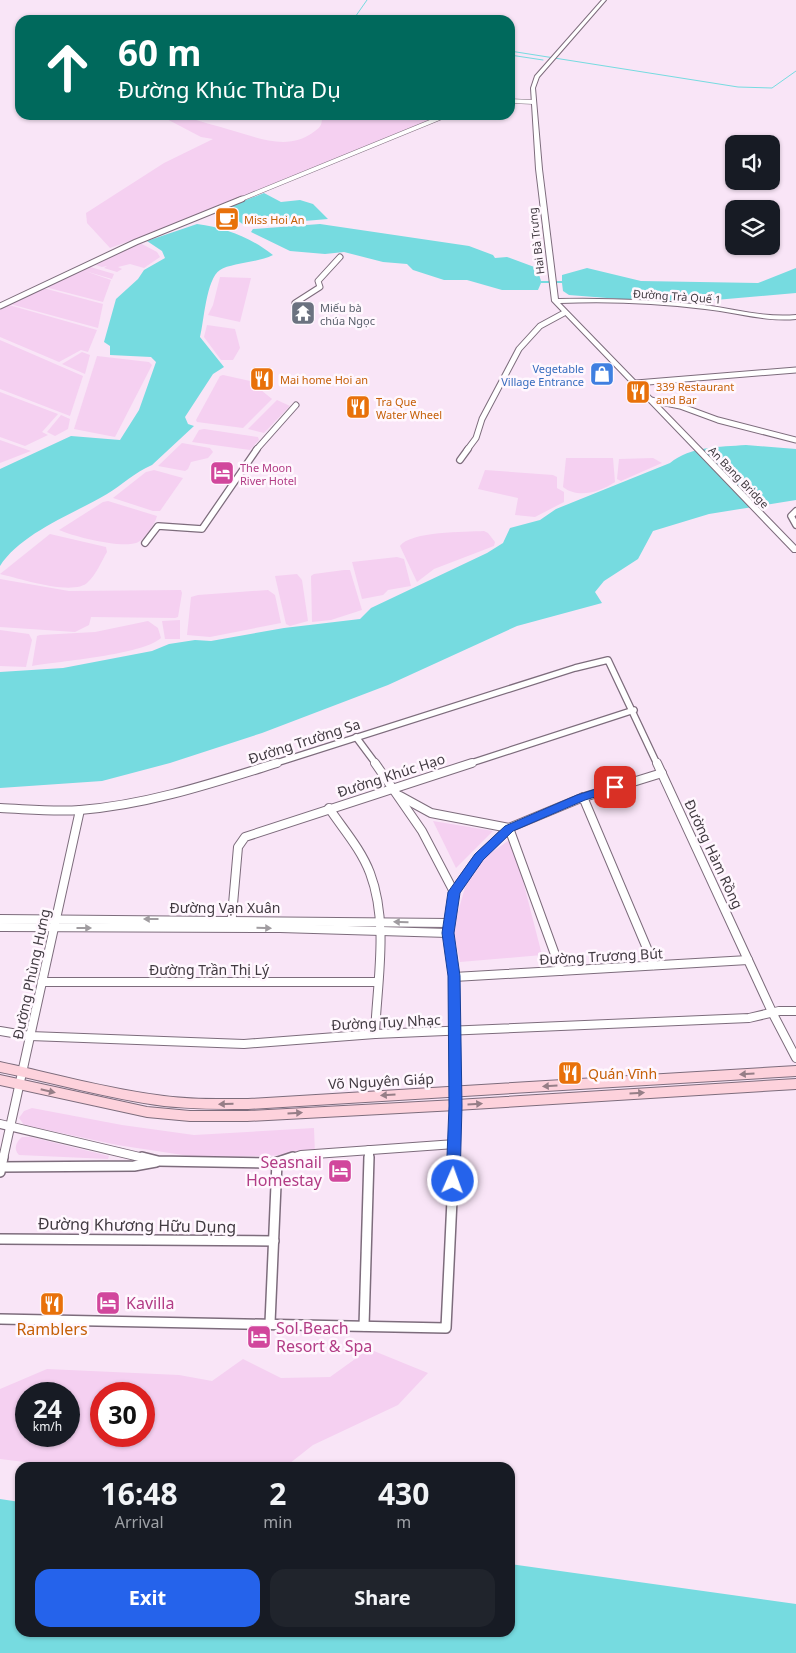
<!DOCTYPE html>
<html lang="en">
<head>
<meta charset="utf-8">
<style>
	body { margin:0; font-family:"Noto Sans",sans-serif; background:#20242c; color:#f1f3f6; height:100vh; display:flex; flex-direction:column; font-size:19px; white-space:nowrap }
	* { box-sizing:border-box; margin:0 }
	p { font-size:16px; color:#9ea1a6 }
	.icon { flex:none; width:28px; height:28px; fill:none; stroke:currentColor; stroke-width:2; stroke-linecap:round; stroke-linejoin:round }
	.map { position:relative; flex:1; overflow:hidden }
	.sheet { position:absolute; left:15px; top:1462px; width:500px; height:175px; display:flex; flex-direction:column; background:#171b24; border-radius:15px; box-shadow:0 1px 4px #0004 }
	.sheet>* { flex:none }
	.guide { position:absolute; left:15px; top:15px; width:500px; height:105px; border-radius:15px; box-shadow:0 1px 4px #0004; background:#00695c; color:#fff; overflow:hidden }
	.buttons { position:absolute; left:725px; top:135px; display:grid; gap:10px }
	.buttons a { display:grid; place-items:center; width:55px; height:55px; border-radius:10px; background:#171b24; box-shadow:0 1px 4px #0004; font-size:25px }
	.speed { position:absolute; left:15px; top:1382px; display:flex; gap:10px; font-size:25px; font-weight:700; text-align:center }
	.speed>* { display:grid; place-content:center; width:65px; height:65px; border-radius:50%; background:#171b24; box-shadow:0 1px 4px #0004; line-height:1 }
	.speed small { font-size:12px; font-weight:400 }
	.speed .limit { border:8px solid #d22; background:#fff; color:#111 }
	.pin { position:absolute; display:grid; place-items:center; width:42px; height:42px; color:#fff; margin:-21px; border-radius:10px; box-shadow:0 2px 8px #0006 }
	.me { position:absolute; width:55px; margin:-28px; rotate:2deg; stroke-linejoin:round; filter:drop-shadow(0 0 4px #0008) }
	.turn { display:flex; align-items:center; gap:18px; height:105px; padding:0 20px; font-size:22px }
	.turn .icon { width:65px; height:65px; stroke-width:2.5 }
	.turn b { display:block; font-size:35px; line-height:42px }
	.eta { display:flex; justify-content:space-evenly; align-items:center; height:85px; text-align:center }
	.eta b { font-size:30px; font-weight:700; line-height:35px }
	.action { display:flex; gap:10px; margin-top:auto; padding:10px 20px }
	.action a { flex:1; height:58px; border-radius:15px; background:#2563eb; color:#fff; font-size:20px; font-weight:700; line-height:58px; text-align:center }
	.action a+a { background:#20242c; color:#f1f3f6 }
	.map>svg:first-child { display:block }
</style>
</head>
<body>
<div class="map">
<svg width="796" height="1653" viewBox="0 0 796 1653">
	<rect width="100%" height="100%" fill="#f9e5f7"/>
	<g fill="#f5d0f1" fill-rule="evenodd">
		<path d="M159,115C166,115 176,113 182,115C199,122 216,125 234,131C261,139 290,151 315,131C321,127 323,123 321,115H441L158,231L110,248L87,223L86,213L164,163L213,139L201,137Z"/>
		<path d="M140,243L157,252L160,257L144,268L130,264L118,267L122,269L117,272L104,268L107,266L102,267L93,264Z"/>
		<path d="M87,266L114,274L112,279L85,271L111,280L103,302L45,287Z"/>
		<path d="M220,277L251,278L240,322L208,315L213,305Z"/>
		<path d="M43,288L103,304L98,328L10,304Z"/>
		<path d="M9,305L97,330L88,352L81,350L59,362L0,337V310Z"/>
		<path d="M207,325L235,329L240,348L233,360H221L204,337Z"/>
		<path d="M0,340L83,376L70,416L0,389Z"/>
		<path d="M82,352L90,355L85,374L62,364Z"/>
		<path d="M97,356L149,362L152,365L115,437L74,429Z"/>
		<path d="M223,375L250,381L272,399L243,428L197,422L196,420L220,376Z"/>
		<path d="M0,392L58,414L42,432L48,435L25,446L0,437Z"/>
		<path d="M277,400L290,406L264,433L248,429Z"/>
		<path d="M61,415L70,419L68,429L55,436L47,432Z"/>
		<path d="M204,429L258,437L259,440L250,450L192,442L199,430Z"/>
		<path d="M0,440L31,451L0,463Z"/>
		<path d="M182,443L210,448L213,452L208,458L191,462L188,469L185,471L158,466Z"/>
		<path d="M566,458H613L615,482C600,492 578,499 563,487Z"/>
		<path d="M653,458L662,463L621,481L617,479L619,459Z"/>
		<path d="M154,470L183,478L160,511H153L113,498L146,472Z"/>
		<path d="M485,470L553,475L557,477V488L564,492V502L535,517L515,515L518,498L478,489Z"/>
		<path d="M108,501L157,516C155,524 144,541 136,543C119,548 75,537 59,530L103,502Z"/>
		<path d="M484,531L488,533L495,542L494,546L434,569L417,582L400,546C411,531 465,532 484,531Z"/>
		<path d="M50,534L106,547L107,552C101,562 96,575 88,582C74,597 18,578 0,574Z"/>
		<path d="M397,557L404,559L411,586L388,590L383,595L362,599L352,562Z"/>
		<path d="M344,570H350L362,610L331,620L312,622L311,576L314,574Z"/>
		<path d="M297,574L302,580L308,621L290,626L286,624L275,576Z"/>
		<path d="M0,579L69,591L181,590L182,593L178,617L175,618L91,617L89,625L75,632L0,627Z"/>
		<path d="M268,590L275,595L281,623L210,637L187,635L191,597L198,595Z"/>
		<path d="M180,620V639H165L162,621Z"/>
		<path d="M148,621L158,628L161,638C142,655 60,661 32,666L37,636L40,635L95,632Z"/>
		<path d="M0,630L29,634L32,640L26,667L0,666Z"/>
		<path d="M433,821L493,831L456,868Z"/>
		<path d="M512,838L542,955L460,962L453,929L466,884L482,859Z"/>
		<path d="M32,1108L122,1125L194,1135L314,1128L315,1155L196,1157L117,1145L24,1125L19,1118L24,1111Z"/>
		<path d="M22,1137H31L109,1156L108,1159L19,1155C13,1149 16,1142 22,1137Z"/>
		<path d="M369,1349L428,1373L398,1405L313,1445L285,1467L74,1468L0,1459V1389L47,1369L179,1375L212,1381L243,1359L281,1378L330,1377ZM26,1394H69V1436H26ZM101,1394H144V1436H101Z"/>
	</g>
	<g fill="#76dbe0">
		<path d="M264,193L281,202L300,200L313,204L328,219L245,226L223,209Z"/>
		<path d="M197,224C226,228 250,237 273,255C257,263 231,263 220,270C206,279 204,322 200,337L224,367L213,374L185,417L188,424L194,426L152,465C135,472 122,485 107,494C73,514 21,533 0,566V469L71,436L120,440L139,410L156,362L151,357L110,355V346L104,342L116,299L138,279L144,270L165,258L162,251L147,241Z"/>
		<path d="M320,224L469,246L493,255L495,258L507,257L537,268L541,281H562V275L587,268L641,281L758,283L796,268V293L704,301L632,300L569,295L563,291L562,283H541L538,290H502L467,280H444L413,270L407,264L383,262L344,252L325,254L290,251L251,232L253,229Z"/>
		<path d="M746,445L796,449V500L709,514L653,531L638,559L604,581L595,592L602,603L517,626L388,685L262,733L170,763L102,781L0,788V672L63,668L152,651L169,644L195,640L211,641L284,628L360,619L371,608L487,553L503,543L510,528L540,520L556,509L670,463C691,446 719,447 746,445Z"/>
		<path d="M0,1499L20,1502V1632H510V1564L796,1604V1653H0Z"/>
	</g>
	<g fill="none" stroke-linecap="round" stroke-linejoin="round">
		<g stroke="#76dbe0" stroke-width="1">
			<path d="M315,19L319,20"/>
			<path d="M353,20L367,0"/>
			<path d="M510,51L738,87L772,88L796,71"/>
			<path d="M510,55L543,60"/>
		</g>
		<defs>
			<g id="minor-far4">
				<path d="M510,101L533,102"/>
				<path d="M239,200L447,115"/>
			</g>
			<g id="minor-far3">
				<path d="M295,303L320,287L318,281L340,257"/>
				<path d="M0,306L136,242L242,199"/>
				<path d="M636,383L796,370"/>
				<path d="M651,400L680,406L718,420L796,440"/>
				<path d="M256,450L296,405"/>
				<path d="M467,450L476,438L482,419L519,349L540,326L564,313"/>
			</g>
			<g id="minor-far2">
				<path d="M460,460L468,449"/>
				<path d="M796,511L791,516L796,525"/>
				<path d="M145,543L158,526L202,529L257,449"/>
				<path d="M356,737L376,764"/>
				<path d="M273,764L575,668L608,660L657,764"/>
				<path d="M468,764L634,710"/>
			</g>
			<g id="minor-far1">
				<path d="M375,763L422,831L454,892"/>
				<path d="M657,763L773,1014L796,1058"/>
				<path d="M400,796L431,813L509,828L561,971"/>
				<path d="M583,797L654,965"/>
				<path d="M0,808C26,809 54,812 80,810C147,805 213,783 277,763"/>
				<path d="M329,808C343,829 361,849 370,873C389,923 377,982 375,1034"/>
				<path d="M0,919L450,923"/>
				<path d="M0,927L280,928L448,933"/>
				<path d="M231,927L238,847L245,837L472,763"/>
				<path d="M454,977L748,960"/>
				<path d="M42,982H376"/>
				<path d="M0,1031L30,1036L244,1044L375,1034L749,1018L779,1011H796"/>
				<path d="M455,1092L454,977L448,933L454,892L479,857L509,828L581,798L662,773"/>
				<path d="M0,1124L148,1159"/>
				<path d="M3,1159L80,810"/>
				<path d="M289,1159L301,1155L455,1144"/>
				<path d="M369,1159V1150"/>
				<path d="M454,1159L456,1105"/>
			</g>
			<g id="minor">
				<path d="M142,1157L158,1161L275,1163L293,1157"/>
				<path d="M1,1167L134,1166L156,1162"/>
				<path d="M0,1172L3,1157"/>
				<path d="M0,1239L274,1241"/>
				<path d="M0,1319L446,1328L454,1157"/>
				<path d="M270,1323L277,1162"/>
				<path d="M364,1326L369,1157"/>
			</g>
			<path id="tertiary" d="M602,0H606L539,77L535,88L542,169L558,299C607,298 656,300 704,305C735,309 764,318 796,315V319C765,322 736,312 705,309C657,303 608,301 560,303L796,546V552H793L552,301L536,169L531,88L535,76Z"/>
			<g id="secondary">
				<path d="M0,1062C55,1074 109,1089 164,1096C192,1100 220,1099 248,1099L796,1066V1076L248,1109C220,1109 192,1109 164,1106C109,1099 55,1083 0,1072Z"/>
				<path d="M0,1075L147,1107L190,1111H247L456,1100L796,1079V1089L456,1110L247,1121H190L147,1117L0,1085Z"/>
			</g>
		</defs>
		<use href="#minor-far4" stroke="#7d6c7c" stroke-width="5"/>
		<use href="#minor-far3" stroke="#7d6c7c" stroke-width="7"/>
		<use href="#minor-far2" stroke="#7d6c7c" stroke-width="8"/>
		<use href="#minor-far1" stroke="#7d6c7c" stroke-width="10"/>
		<use href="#minor" stroke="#7d6c7c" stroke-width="12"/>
		<use href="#tertiary" stroke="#7d6c7c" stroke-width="2"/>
		<use href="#secondary" stroke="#7d6c7c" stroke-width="2"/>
		<use href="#minor-far4" stroke="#fff" stroke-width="4"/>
		<use href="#minor-far3" stroke="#fff" stroke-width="5"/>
		<use href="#minor-far2" stroke="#fff" stroke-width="5.5"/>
		<use href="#minor-far1" stroke="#fff" stroke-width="8"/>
		<use href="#minor" stroke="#fff" stroke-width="9"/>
		<use href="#tertiary" fill="#fff" fill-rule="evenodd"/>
		<use href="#secondary" fill="#fdd2dc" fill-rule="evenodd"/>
	</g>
	<defs><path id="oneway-solid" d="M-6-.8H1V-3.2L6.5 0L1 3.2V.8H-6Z" transform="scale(1.25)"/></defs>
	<g fill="#a09ca0">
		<use href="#oneway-solid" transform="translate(151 919) rotate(-180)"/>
		<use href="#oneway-solid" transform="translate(401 922) rotate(-179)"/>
		<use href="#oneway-solid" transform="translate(84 928)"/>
		<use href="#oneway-solid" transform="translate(264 928) rotate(1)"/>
	</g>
	<g fill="#967e87">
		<use href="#oneway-solid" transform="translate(747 1074) rotate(177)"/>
		<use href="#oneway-solid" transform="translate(550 1086) rotate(177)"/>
		<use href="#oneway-solid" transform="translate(48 1091) rotate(13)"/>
		<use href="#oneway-solid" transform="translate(637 1093) rotate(-3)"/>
		<use href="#oneway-solid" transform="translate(388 1095) rotate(177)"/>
		<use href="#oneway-solid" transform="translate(226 1104) rotate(179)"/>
		<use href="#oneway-solid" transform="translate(475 1104) rotate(-4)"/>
		<use href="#oneway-solid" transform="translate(295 1113) rotate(-3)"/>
	</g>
	<path fill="#2563eb" stroke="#184099" d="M615,783L620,787L619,790L585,800L513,831L483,860L460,893L454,933L460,976L462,1106L460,1181L458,1185H448L446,1181L449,1106L448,976L442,933L448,892L475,854L505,826L577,795Z"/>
	<defs>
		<symbol id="cafe-square" viewBox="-11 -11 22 22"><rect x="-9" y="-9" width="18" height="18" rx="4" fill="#e8710a" stroke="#fff7fe"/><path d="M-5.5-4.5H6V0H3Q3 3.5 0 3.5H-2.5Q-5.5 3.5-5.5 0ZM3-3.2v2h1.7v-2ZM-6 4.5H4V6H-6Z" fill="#fff"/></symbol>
		<symbol id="temple-square" viewBox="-11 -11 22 22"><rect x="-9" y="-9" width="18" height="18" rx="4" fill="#6b7280" stroke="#fff7fe"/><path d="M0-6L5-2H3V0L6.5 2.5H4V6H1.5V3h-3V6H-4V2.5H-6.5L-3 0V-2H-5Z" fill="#fff"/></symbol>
		<symbol id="shop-square" viewBox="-11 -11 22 22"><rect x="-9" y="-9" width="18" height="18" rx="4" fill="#3f7fe0" stroke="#fff7fe"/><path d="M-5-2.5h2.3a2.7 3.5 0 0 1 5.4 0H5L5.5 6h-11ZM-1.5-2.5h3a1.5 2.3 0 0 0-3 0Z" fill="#fff"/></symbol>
		<symbol id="restaurant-square" viewBox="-11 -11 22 22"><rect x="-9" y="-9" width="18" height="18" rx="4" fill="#e8710a" stroke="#fff7fe"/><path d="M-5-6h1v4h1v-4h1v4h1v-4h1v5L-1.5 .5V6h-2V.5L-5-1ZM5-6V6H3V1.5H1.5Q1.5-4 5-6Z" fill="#fff"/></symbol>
		<symbol id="hotel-square" viewBox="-11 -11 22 22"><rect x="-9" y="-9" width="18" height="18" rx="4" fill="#d1479c" stroke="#fff7fe"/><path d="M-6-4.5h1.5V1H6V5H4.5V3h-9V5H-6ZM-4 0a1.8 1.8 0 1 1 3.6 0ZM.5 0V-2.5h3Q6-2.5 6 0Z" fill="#fff"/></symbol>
	</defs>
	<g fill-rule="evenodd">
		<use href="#cafe-square" x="213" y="205" width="28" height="28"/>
		<use href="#temple-square" x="289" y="299" width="28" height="28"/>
		<use href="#shop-square" x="588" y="360" width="28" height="28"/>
		<use href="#restaurant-square" x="248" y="365" width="28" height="28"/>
		<use href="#restaurant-square" x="624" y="378" width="28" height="28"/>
		<use href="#restaurant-square" x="344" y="393" width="28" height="28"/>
		<use href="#hotel-square" x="208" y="459" width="28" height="28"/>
		<use href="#restaurant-square" x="556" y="1059" width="28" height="28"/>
		<use href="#hotel-square" x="326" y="1157" width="28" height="28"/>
		<use href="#hotel-square" x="94" y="1289" width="28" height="28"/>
		<use href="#restaurant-square" x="38" y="1290" width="28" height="28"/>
		<use href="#hotel-square" x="245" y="1323" width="28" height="28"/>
	</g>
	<g text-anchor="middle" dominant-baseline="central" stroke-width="5" stroke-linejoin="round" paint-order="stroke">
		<g font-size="11" fill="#c56008" stroke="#fff7fe" text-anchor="start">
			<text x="244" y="219">Miss Hoi An</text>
			<text x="280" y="379">Mai home Hoi an</text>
			<text x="656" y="386">339 Restaurant<tspan x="656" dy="13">and Bar</tspan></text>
			<text x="376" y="401">Tra Que<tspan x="376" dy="13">Water Wheel</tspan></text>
		</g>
		<g font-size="11" fill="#413a41" stroke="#fff7fe">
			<text transform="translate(536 241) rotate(-97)">Hai Bà Trưng</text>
			<text transform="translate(677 296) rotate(4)">Đường Trà Quế 1</text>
			<text transform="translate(739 477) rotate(46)">An Bang Bridge</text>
		</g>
		<g font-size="11" fill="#5b616d" stroke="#fff7fe" text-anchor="start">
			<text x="320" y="307">Miếu bà<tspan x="320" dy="13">chúa Ngọc</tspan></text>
		</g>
		<g font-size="11" fill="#366cbe" stroke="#fff7fe" text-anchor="end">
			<text x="584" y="368">Vegetable<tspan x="584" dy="13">Village Entrance</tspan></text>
		</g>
		<g font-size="11" fill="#b23c85" stroke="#fff7fe" text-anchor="start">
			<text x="240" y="467">The Moon<tspan x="240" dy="13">River Hotel</tspan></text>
		</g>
		<g font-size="14" fill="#413a41" stroke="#fff7fe">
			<text transform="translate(304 741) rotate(-18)">Đường Trường Sa</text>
			<text transform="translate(391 775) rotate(-18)">Đường Khúc Hạo</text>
			<text transform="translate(714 854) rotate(65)">Đường Hàm Rồng</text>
			<text x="225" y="907">Đường Vạn Xuân</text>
			<text transform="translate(601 956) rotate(-3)">Đường Trương Bút</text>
			<text x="209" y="969">Đường Trần Thị Lý</text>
			<text transform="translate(31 974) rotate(-78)">Đường Phùng Hưng</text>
			<text transform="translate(386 1022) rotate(-3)">Đường Tuy Nhạc</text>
			<text transform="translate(381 1081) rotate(-3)">Võ Nguyên Giáp</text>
		</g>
		<g font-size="14" fill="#c56008" stroke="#fff7fe" text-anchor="start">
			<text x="588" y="1073">Quán Vĩnh</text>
		</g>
		<g font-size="16" fill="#b23c85" stroke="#fff7fe" text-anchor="start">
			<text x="322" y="1162" text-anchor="end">Seasnail<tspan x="322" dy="18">Homestay</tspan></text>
			<text x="126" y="1303">Kavilla</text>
			<text x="276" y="1328">Sol Beach<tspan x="276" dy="18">Resort &amp; Spa</tspan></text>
		</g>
		<g font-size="16" fill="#413a41" stroke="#fff7fe">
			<text transform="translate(137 1225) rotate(1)">Đường Khương Hữu Dụng</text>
		</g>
		<g font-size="16" fill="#c56008" stroke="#fff7fe">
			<text x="52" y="1329">Ramblers</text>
		</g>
	</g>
</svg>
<div class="buttons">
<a><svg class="icon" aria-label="sound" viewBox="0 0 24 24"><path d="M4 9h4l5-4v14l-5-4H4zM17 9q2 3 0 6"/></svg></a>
<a><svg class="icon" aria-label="layers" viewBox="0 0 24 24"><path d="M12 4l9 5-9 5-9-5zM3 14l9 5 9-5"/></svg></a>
</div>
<div class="speed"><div>24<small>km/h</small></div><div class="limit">30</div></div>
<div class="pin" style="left:615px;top:787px;background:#d93025"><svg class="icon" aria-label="arrive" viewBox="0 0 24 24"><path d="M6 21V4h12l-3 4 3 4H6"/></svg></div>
<svg class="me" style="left:453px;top:1181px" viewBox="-20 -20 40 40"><circle r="17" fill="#2563eb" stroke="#fff" stroke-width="3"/><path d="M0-11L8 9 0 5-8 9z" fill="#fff"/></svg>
<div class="guide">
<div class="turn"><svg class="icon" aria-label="ahead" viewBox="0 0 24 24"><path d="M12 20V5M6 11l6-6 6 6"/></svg><div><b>60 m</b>Đường Khúc Thừa Dụ</div></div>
</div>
<section class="sheet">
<div class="eta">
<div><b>16:48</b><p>Arrival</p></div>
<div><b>2</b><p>min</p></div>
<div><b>430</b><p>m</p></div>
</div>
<div class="action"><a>Exit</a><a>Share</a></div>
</section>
</div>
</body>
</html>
